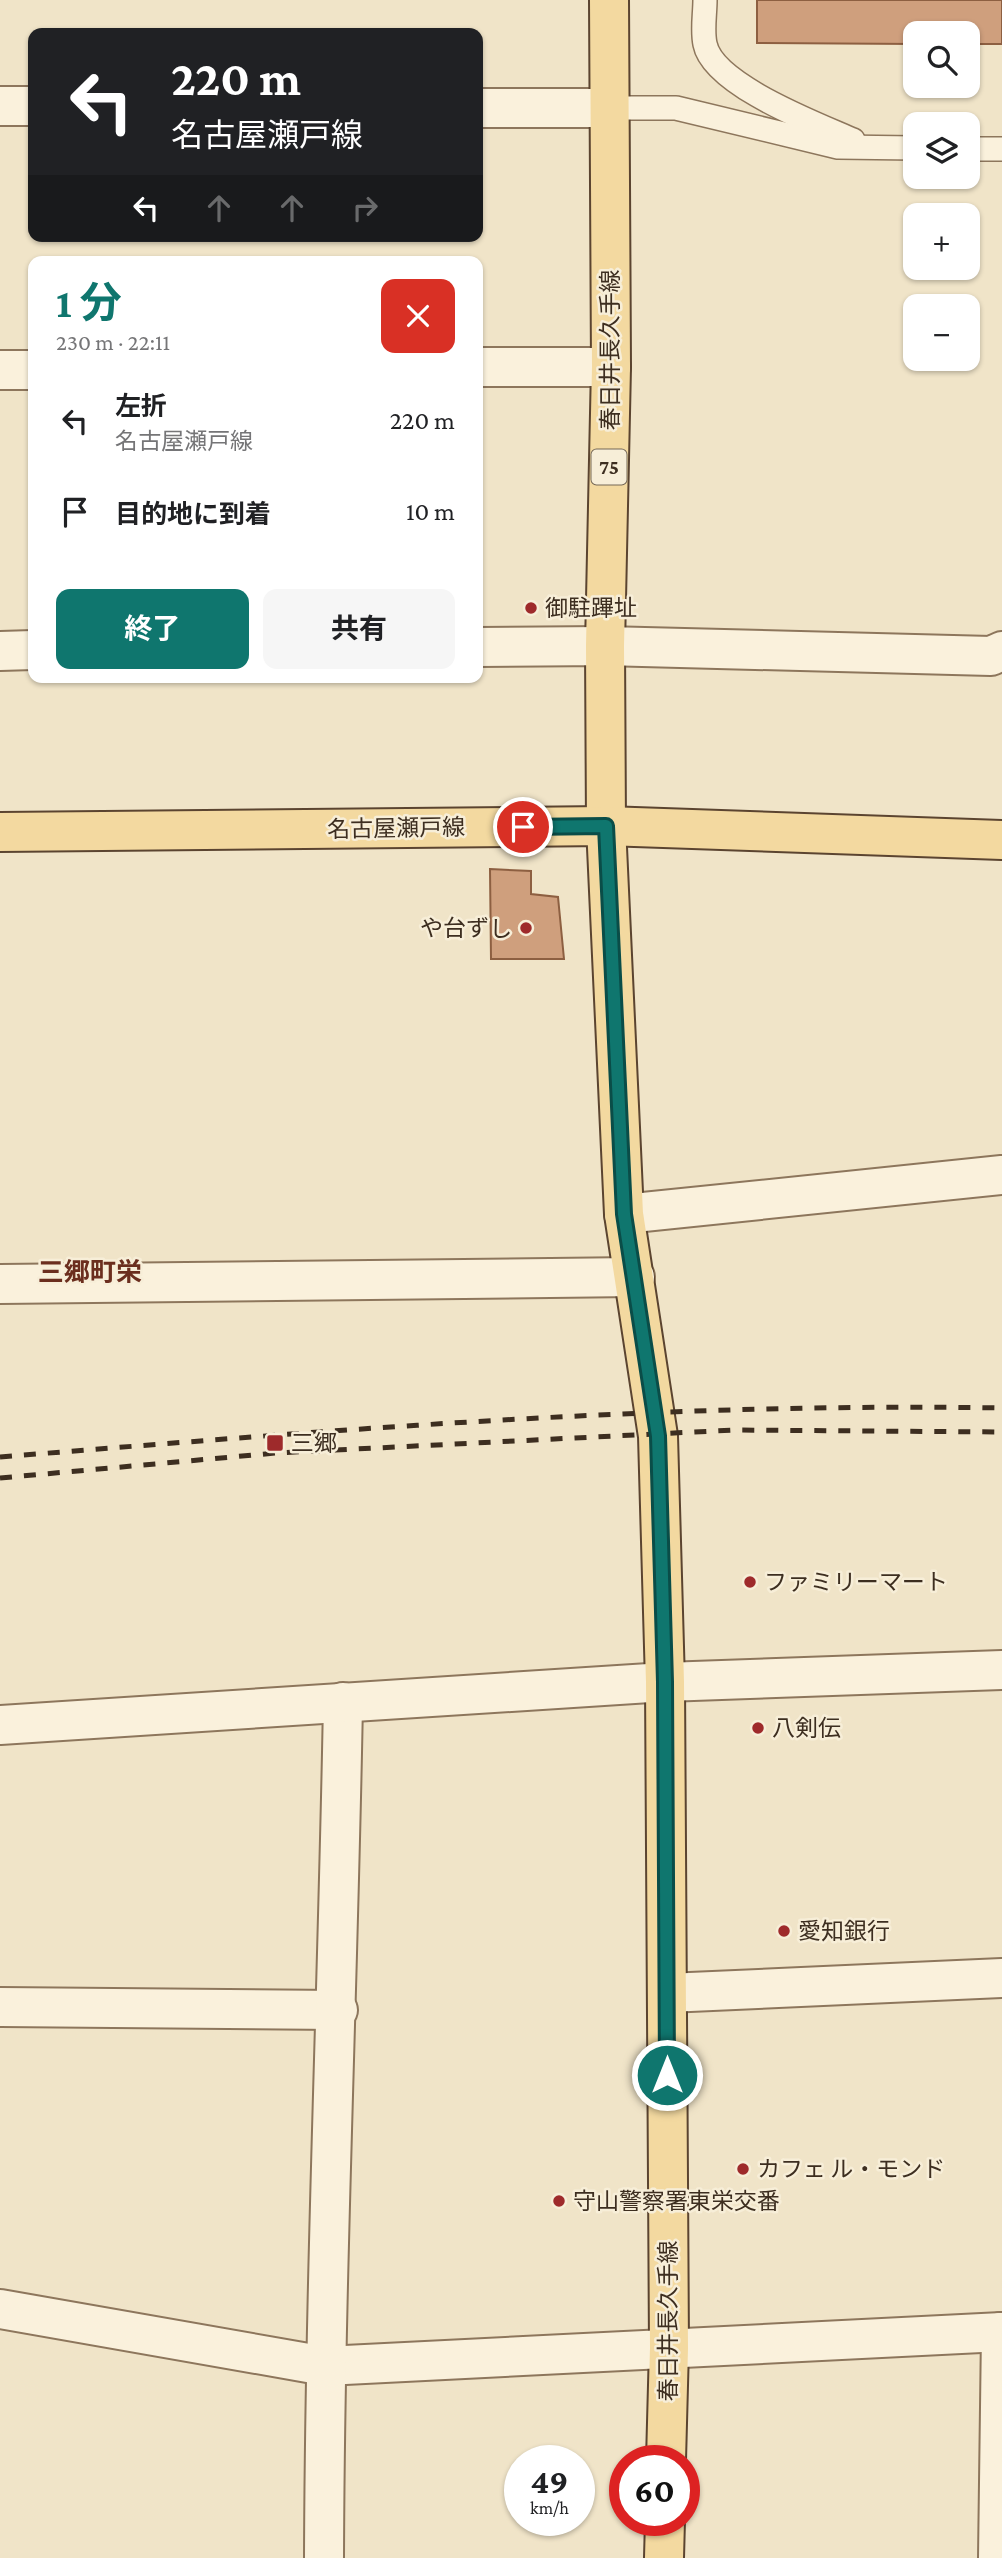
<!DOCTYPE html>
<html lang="ja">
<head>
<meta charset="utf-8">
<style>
	body { margin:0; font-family:"Crimson Pro","Noto Sans JP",serif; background:#f6f6f6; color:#202124; height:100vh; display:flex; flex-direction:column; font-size:26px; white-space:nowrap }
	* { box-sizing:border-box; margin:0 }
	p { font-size:23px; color:#757577 }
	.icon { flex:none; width:38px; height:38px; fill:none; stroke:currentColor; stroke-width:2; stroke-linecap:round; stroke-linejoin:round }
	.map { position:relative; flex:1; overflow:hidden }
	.side { position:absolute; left:28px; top:256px; width:455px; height:427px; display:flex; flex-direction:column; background:#fff; border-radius:14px; box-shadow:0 2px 5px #0004 }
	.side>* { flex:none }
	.hud { position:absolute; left:28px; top:28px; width:455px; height:214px; border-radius:14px; box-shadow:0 2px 5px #0004; background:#202124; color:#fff; overflow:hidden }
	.tools { position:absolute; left:903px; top:21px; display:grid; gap:14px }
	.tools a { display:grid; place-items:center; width:77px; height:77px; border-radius:14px; background:#fff; box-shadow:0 2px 5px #0004; font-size:35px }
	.speed { position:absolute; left:504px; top:2445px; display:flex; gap:14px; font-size:35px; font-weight:700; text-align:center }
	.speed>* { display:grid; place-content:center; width:91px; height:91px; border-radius:50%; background:#fff; box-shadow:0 2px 5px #0004; line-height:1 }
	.speed small { font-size:18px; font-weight:400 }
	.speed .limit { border:10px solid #d22; background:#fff; color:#111 }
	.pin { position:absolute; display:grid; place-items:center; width:60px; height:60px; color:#fff; margin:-30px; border:4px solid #fff; border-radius:50%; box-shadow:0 2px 7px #0007 }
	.me { position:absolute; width:77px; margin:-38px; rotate:0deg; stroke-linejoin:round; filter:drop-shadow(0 0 5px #0008) }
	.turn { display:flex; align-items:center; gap:24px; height:147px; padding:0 28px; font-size:32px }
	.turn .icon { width:91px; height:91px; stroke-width:2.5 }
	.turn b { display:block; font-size:49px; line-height:60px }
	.lanes { display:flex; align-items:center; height:66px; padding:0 28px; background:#0003; justify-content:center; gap:35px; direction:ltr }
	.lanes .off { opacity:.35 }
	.round { display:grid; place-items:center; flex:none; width:74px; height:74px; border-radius:14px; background:#f6f6f6 }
	.headline { display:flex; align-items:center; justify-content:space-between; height:119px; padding:0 28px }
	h1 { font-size:42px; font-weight:700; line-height:52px; color:#0f766e }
	.action { display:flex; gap:14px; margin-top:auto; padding:14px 28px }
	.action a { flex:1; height:80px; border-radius:14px; background:#0f766e; color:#fff; font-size:28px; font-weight:700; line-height:80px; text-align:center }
	.action a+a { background:#f6f6f6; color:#202124 }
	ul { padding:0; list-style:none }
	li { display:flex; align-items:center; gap:21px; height:91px; padding:0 28px }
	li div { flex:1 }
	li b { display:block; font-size:26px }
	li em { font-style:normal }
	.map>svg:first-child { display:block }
</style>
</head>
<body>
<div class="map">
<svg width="1002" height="2558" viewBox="0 0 1002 2558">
	<rect width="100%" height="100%" fill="#f0e4c8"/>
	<g fill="#cf9f7d" stroke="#8d5f41" stroke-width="2">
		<path d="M757,0H1002V44H968V33H915V44L757,43Z"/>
		<path d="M490,869L531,871V894L558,897L564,959H491Z"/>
	</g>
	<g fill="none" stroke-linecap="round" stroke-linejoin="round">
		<defs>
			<g id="service">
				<path d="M705,0C705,14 702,30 705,44C713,85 817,124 853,140"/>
				<path d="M610,108H676L838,147L915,148"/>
				<path d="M968,149H1002"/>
			</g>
			<g id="minor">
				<path d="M0,106H33"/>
				<path d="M478,108H610"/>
				<path d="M478,367H611"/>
				<path d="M0,370H33"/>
				<path d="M478,647L605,646L991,656L1002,651"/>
				<path d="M0,651L33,650"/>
				<path d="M624,1214L1002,1175"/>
				<path d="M0,1284L635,1277"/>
				<path d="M665,1682L1002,1670"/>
				<path d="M667,1993L1002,1978"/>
				<path d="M0,2007L338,2010"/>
				<path d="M0,2309L325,2366L1002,2332"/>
				<path d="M324,2558C325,2273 338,1987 343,1702"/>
				<path d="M998,2558L1001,2332"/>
			</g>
			<path id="tertiary" d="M0,1725L665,1682"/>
			<g id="primary">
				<path d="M609,0L611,367L605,646L606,826L624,1214L658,1436L665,1682L669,2348L666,2460"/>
				<path d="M0,832L606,826L1002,840"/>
				<path d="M664,2558L665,2520"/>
			</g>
		</defs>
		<use href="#service" stroke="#8d765c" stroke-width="26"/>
		<use href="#minor" stroke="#8d765c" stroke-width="42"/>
		<use href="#tertiary" stroke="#8d765c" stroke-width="42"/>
		<use href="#primary" stroke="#5b4430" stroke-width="42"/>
		<use href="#service" stroke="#faf1dc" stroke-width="23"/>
		<use href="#minor" stroke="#faf1dc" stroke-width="38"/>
		<use href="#tertiary" stroke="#faf1dc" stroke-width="38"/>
		<use href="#primary" stroke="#f3d9a0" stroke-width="38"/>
		<g stroke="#3d2e20" stroke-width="5" stroke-dasharray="12 12" stroke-linecap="butt">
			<path d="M0,1457C333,1430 668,1402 1002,1408"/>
			<path d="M0,1478L276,1453L734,1430L1002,1432"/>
		</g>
	</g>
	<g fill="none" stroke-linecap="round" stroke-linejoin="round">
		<defs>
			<path id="route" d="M523,827L606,826L624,1214L658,1436L665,1682L667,2075"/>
		</defs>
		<use href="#route" stroke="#0a4d48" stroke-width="18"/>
		<use href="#route" stroke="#0f766e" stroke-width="12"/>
	</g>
	<g fill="#9e2a2b" stroke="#f7eed8" stroke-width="2.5">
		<circle cx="531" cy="608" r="7"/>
		<circle cx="526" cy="928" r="7"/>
		<rect x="266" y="1434" width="18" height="18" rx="3.5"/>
		<circle cx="750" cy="1582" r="7"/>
		<circle cx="758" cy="1728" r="7"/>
		<circle cx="784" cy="1931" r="7"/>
		<circle cx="743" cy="2169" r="7"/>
		<circle cx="559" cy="2201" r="7"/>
	</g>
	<g text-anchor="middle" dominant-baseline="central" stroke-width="5" stroke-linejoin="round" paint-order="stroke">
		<rect fill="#f7eed8" stroke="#756857" stroke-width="2" x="591.5" y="449.5" width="35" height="35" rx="5"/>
		<g font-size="21" font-weight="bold" fill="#3d2e20">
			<text x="609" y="467">75</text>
		</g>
		<g font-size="23" fill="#3d2e20" stroke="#f7eed8">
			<text transform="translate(610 350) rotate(-90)">春日井長久手線</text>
			<text transform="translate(396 828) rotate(-1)">名古屋瀬戸線</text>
			<text transform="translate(668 2321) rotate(-90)">春日井長久手線</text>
		</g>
		<g font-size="23" fill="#3d2e20" stroke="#f7eed8" text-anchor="start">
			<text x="545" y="608">御駐蹕址</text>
			<text x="512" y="928" text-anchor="end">や台ずし</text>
			<text x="291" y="1443">三郷</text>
			<text x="764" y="1582">ファミリーマート</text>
			<text x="772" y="1728">八剣伝</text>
			<text x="798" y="1931">愛知銀行</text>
			<text x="757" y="2169">カフェ ル・モンド</text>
			<text x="573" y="2201">守山警察署東栄交番</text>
		</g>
		<g font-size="26" font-weight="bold" fill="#6b2e1e" stroke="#f7eed8">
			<text x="90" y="1272">三郷町栄</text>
		</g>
	</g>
</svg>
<div class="tools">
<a><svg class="icon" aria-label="search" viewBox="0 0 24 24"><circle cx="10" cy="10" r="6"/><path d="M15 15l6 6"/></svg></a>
<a><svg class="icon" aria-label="layers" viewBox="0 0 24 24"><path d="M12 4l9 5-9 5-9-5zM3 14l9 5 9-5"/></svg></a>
<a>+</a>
<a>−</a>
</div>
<div class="speed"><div>49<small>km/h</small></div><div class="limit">60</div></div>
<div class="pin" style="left:523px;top:827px;background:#d93025"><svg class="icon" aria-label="arrive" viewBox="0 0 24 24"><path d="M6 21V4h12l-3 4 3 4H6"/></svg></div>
<svg class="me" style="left:667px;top:2075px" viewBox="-20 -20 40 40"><circle r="17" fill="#0f766e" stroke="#fff" stroke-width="3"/><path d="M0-11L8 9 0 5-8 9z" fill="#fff"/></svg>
<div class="hud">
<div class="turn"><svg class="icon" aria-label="left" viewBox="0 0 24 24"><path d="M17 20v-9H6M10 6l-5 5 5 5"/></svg><div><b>220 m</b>名古屋瀬戸線</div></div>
<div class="lanes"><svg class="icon" aria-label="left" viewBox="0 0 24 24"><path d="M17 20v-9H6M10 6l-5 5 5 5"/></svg><svg class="icon off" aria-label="ahead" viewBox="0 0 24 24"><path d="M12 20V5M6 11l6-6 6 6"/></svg><svg class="icon off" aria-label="ahead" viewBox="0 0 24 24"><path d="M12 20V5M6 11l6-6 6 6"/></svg><svg class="icon off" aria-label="right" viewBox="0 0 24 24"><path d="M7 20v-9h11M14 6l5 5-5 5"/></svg></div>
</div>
<section class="side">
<div class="headline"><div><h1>1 分</h1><p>230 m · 22:11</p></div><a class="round" style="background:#d93025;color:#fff"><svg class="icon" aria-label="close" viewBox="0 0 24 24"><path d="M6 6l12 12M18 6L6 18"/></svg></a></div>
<ul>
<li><svg class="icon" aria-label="left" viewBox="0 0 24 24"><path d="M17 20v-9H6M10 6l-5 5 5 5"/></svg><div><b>左折</b><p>名古屋瀬戸線</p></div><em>220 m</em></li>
<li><svg class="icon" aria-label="arrive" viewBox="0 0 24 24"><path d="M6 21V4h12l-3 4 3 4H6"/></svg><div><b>目的地に到着</b></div><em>10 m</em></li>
</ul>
<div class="action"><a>終了</a><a>共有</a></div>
</section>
</div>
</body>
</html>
